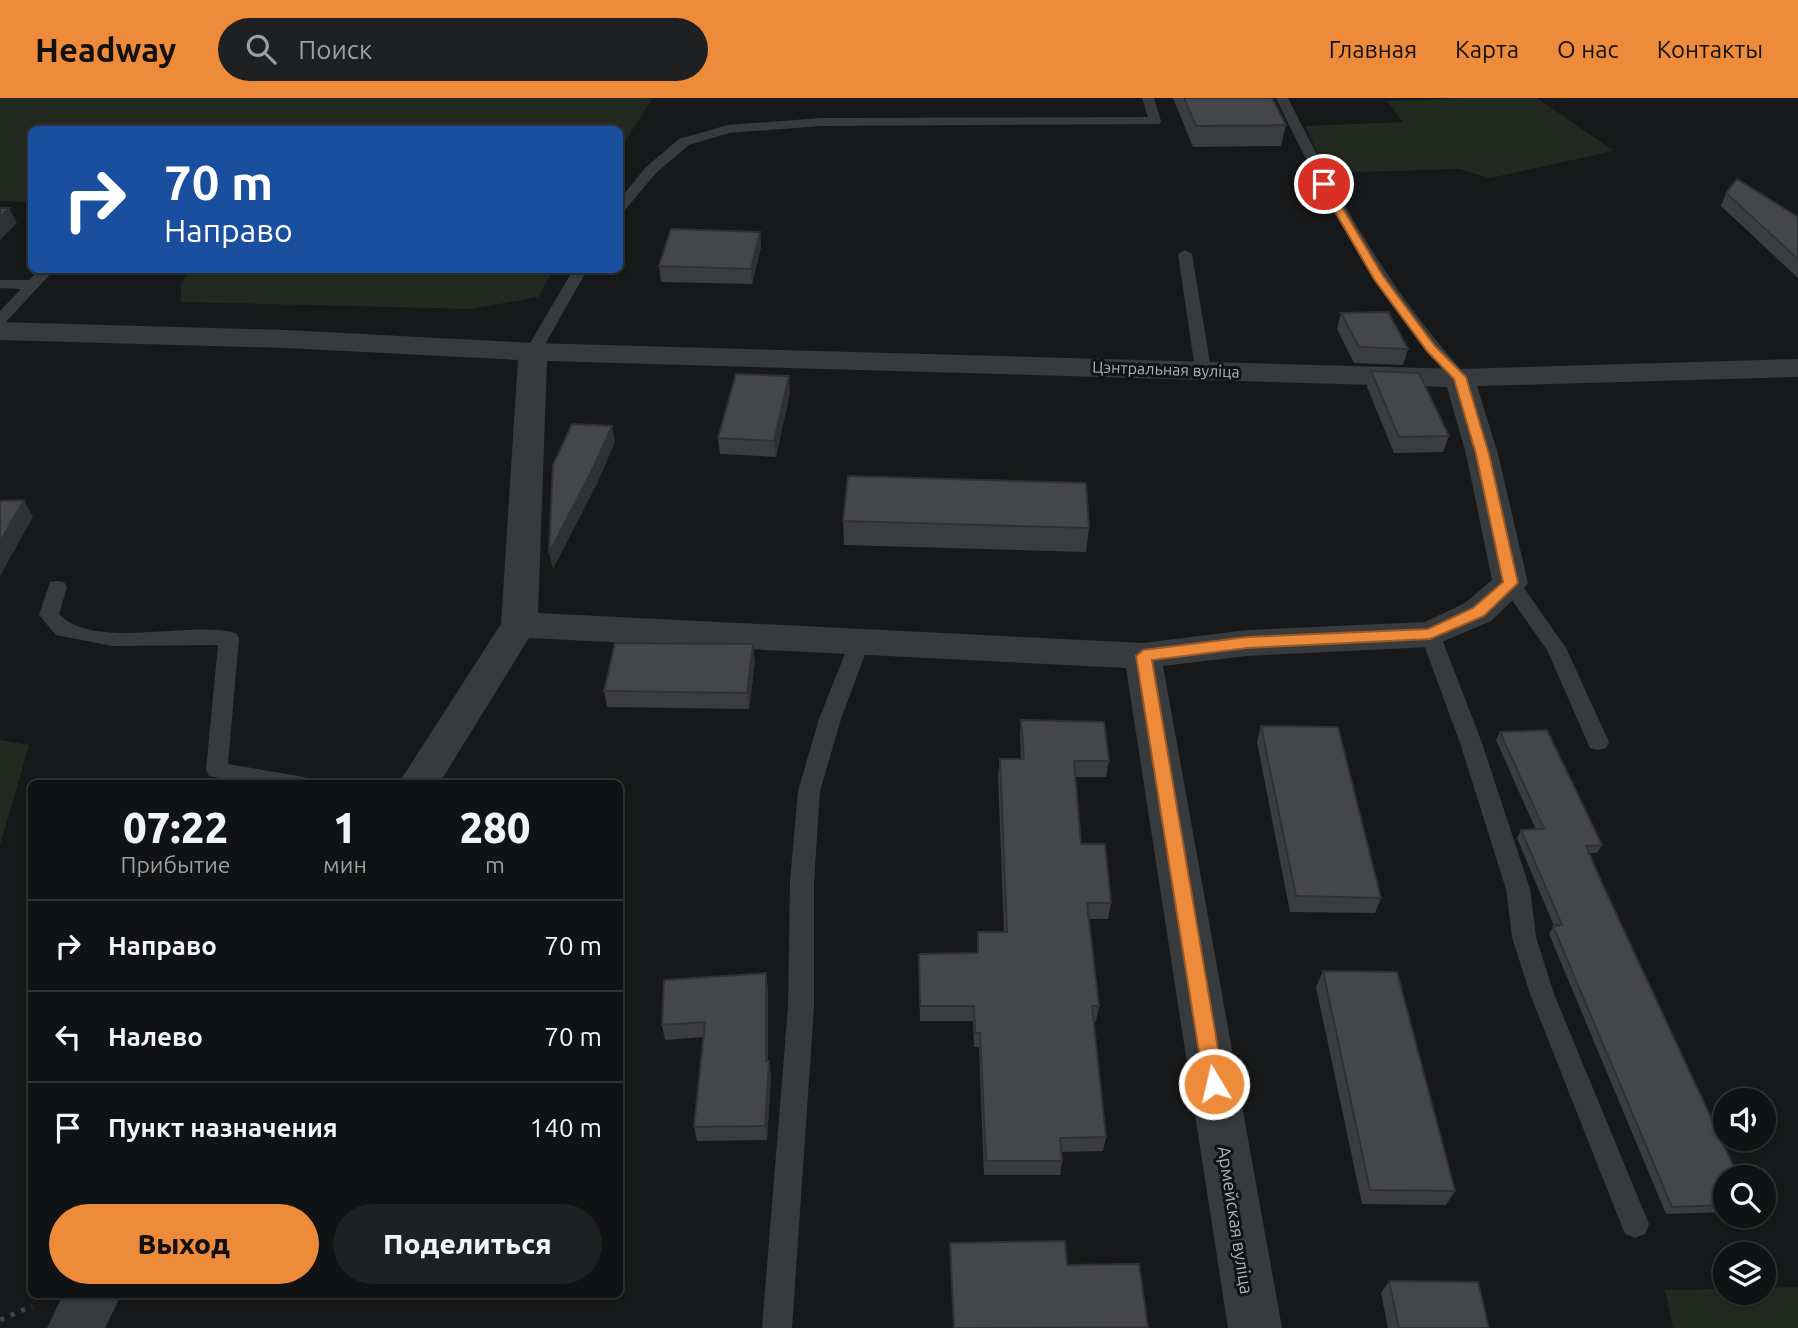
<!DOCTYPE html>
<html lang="ru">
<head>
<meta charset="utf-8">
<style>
	body { margin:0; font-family:Ubuntu,sans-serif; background:#1e2021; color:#f1f3f6; height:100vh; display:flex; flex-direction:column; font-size:26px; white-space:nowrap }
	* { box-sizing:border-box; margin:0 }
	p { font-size:23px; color:#9c9ea0 }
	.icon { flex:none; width:38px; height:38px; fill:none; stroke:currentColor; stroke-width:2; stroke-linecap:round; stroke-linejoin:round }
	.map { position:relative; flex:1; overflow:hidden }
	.drawer { position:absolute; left:28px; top:682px; width:595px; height:518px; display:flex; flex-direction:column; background:#111213; border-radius:10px; box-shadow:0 2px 5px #0004,0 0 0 2px #303233 }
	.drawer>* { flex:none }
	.hud { position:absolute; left:28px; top:28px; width:595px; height:147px; border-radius:10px; box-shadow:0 2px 5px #0004,0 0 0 2px #303233; background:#1a4fa0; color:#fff; overflow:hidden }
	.controls { position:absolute; left:1713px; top:990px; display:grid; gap:14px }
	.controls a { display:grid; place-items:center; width:63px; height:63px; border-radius:50%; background:#111213; box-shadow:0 2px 5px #0004,0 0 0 2px #303233; font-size:35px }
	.pin { position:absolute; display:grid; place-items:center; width:60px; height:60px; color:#fff; margin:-30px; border:4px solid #fff; border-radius:50%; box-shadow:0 2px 7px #0007 }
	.me { position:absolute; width:77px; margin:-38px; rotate:351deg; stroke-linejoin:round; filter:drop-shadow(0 0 5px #0008) }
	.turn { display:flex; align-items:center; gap:24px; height:147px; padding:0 21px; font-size:32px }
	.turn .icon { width:91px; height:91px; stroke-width:2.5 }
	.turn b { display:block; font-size:49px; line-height:60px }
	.eta { display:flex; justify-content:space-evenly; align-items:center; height:119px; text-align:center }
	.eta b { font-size:42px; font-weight:800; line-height:49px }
	.primary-button { display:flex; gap:14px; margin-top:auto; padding:14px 21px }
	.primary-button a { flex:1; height:80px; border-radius:42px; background:#ee8b3b; color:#111; font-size:28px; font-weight:800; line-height:80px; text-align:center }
	.primary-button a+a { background:#1e2021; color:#f1f3f6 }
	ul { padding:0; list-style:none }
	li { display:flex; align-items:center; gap:21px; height:91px; padding:0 21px; border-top:2px solid #303233 }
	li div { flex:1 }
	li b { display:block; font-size:26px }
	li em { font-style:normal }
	header { display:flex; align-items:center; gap:42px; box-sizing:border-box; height:98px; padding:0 35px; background:#ee8b3b; color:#111 }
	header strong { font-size:33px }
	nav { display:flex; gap:38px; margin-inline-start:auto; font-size:24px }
	.search { width:490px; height:63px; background:#1e2021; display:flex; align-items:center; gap:18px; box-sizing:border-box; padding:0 24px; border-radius:38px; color:#9c9ea0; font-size:26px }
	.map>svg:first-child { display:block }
</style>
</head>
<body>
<header>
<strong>Headway</strong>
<div class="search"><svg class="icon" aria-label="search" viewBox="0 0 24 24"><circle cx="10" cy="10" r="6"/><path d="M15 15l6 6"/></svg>Поиск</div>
<nav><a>Главная</a><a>Карта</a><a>О нас</a><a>Контакты</a></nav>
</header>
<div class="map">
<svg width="1798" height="1230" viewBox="0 0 1798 1230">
	<rect width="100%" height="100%" fill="#171819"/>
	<g fill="#222921">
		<path d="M0,0H653L620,51V32H32L31,104L0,103Z"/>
		<path d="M1465,0H1537L1614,53L1490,80L1459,71L1327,75L1305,28L1403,24L1387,3Z"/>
		<path d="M189,172H553L538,199L472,211L181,204V185Z"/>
		<path d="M0,642L29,647L0,747Z"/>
		<path d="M1798,1189V1230H1673L1665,1192L1725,1191L1726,1195H1764V1190Z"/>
	</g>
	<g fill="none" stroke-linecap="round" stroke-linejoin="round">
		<path stroke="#3e4245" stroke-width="5" stroke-dasharray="4.5 7" stroke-linecap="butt" d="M0,1222L32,1208"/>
		<g fill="#383b3e" fill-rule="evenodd">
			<path d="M1142,0H1154L1161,23L1159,26L821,28L729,35L689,47L656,75L625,112L620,113V101L646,69L679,41L728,27L821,20L1148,19Z"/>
			<path d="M1276,0H1288C1338,100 1390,194 1466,277L1468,280L1466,283H1454C1377,199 1325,102 1276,0Z"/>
			<path d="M1185,152L1192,156L1211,271L1203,276L1195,271L1178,156Z"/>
			<path d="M39,172H54L5,225L0,227V213L21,191L0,190V182H29Z"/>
			<path d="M573,172H587L539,257H527L525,254Z"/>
			<path d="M1510,479L1517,480L1566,550L1609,644L1606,650L1598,652L1590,650L1547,552L1500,485L1503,480Z"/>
			<path d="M57,483L64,484L67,489L59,516C94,553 190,522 236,535L239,540L228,666L299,678L307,680L310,686H250L209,678L206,672L218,547L112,548L56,537L39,517L50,484Z"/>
			<path d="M1430,529L1437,531L1440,536L1482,645L1530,791L1536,839L1554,896L1649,1126L1645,1136L1635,1140L1625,1136L1530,896L1512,839L1506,791L1460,645L1420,536L1423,531Z"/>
			<path d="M860,536L867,538L870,543L841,621L820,693L814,784V909L792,1230H762L788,909L790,784L798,693L819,621L850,543L853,538Z"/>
		</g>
		<g fill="#383b3e" fill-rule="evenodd">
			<path d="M0,224L286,232L533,245L1460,271L1798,261V279L1477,288L1498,356L1528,485L1522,493L1491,523L1430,549L1247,558L1163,568L1282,1230H1228L1126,570L529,540L439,686H398L501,526L518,262L286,250L0,242ZM547,263L1447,289L1466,356L1492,482L1465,505L1425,524L1247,532L1143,545L538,515Z"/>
			<path d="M63,1197H121L105,1230H47Z"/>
		</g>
	</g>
	<g fill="#3a3c3f">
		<path d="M1173,0H1272L1286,27L1281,48L1193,49Z"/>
		<path d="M1726,95L1798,119V180L1721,108Z"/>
		<path d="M760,134L761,149L752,186L661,184L659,168Z"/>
		<path d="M1341,215L1408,251L1403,267L1354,265L1337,231Z"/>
		<path d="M1371,273L1449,338L1443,354L1394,355L1367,289Z"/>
		<path d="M790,294L776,359L720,356L718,340Z"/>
		<path d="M843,423L1089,430L1086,454L844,447Z"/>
		<path d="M755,563L749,611L607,609L604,593Z"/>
		<path d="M1021,622L1109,663L1106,679H1075L1081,746L1111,805L1108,821H1089L1099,908L1096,923H1093L1106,1039L1103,1053L1061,1054L1062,1063L1060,1077H984L979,949H974L973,923H920L919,871L977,855L978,834H1004L998,677L1000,661H1021L1020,639Z"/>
		<path d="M1261,628L1381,800L1375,815L1290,814L1257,644Z"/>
		<path d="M1500,634L1602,747L1597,755H1590L1726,1080V1114L1666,1116L1549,836L1554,828L1517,740L1521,732H1536L1496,642Z"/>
		<path d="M1323,873L1455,1093L1446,1107L1362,1106L1316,889Z"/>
		<path d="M768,890V963L771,978L767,1042L697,1043L694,1029L703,939L665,942L662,927Z"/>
		<path d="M950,1145L1067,1167L1148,1230H954Z"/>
		<path d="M1389,1183L1489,1230H1388L1381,1195Z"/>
	</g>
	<g fill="#303133">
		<path d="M9,110L17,125L0,142V119Z"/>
		<path d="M760,134L761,149L752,186L751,171Z"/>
		<path d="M789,278L790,294L776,359L774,343Z"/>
		<path d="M612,328L615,344L597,386L553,471L549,455Z"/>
		<path d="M24,402L33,419L0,478V444Z"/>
		<path d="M753,546L755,563L749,611L747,595Z"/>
		<path d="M766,875L768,890V977L769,963L771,978L767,1042L765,1028Z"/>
	</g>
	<g fill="#444649" stroke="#303133" stroke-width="2">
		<path d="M1184,0H1272L1286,27L1196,28Z"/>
		<path d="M1737,81L1798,119V161L1726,95Z"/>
		<path d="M0,110H9L0,119Z"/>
		<path d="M671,131L760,134L751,171L659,168Z"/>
		<path d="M1388,214L1408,251L1359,249L1341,215Z"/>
		<path d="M1371,273L1419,275L1449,338L1399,339Z"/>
		<path d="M736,276L789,278L774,343L718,340Z"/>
		<path d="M572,326L612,328L593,370L549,455L553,367Z"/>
		<path d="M848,378L1086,385L1089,430L843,423Z"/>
		<path d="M24,402L0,444V403Z"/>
		<path d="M615,545L753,546L747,595L604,593Z"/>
		<path d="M1021,622L1104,624L1109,663H1074L1081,746H1105L1111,805H1087L1099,908H1092L1106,1039L1060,1040L1062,1063H986L980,935H975L974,908H920L919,856L978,855V834H1007L1000,661H1024Z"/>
		<path d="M1261,628L1338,629L1381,800L1296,798Z"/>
		<path d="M1547,632L1602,747L1586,748L1601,783L1739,1080H1726V1107L1672,1109L1553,828L1562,827L1521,732L1544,731L1500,634Z"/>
		<path d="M1323,873L1397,874L1455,1093L1370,1092Z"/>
		<path d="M766,875V963H769L765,1028L694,1029L705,924L662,927L664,882Z"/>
		<path d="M1065,1143L1067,1167L1139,1166L1148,1229L954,1230L950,1145Z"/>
		<path d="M1389,1183L1478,1184L1489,1230H1399Z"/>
	</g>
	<path fill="#ee8b3b" stroke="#9b5a26" stroke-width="2" d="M1320,84H1327L1383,178L1435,248L1466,279L1489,356L1518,485L1484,518L1430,541L1247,550L1152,562L1224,986L1221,992L1214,995L1207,992L1204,986L1136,558L1143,552L1247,539L1428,531L1473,510L1503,484L1476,356L1454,281L1427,253L1374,181L1319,86Z"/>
	<g text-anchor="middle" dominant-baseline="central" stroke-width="6" stroke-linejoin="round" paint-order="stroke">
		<g font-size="16" fill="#aab2b9" stroke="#121314">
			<text transform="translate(1166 271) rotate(2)">Цэнтральная вуліца</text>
		</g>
		<g font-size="18" fill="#aab2b9" stroke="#121314">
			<text transform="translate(1236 1122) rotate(81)">Армейская вуліца</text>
		</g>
	</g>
</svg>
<div class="controls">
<a><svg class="icon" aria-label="sound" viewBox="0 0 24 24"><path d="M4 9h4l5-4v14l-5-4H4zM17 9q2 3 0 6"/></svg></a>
<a><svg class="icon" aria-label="search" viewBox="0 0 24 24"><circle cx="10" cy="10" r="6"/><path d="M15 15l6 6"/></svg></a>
<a><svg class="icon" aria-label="layers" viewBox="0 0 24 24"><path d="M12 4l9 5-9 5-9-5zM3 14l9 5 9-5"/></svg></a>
</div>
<div class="pin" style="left:1324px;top:86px;background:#d93025"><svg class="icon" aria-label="arrive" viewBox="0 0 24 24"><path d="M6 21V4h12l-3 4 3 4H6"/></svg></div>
<svg class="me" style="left:1214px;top:986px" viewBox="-20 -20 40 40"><circle r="17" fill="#ee8b3b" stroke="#fff" stroke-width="3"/><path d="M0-11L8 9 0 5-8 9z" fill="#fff"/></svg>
<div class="hud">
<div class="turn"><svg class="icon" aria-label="right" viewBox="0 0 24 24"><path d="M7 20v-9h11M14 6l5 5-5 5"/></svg><div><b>70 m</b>Направо</div></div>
</div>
<section class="drawer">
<div class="eta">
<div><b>07:22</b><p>Прибытие</p></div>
<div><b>1</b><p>мин</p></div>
<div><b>280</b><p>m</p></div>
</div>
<ul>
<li><svg class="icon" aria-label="right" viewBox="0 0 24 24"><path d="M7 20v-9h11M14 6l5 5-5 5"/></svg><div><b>Направо</b></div><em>70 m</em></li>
<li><svg class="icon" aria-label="left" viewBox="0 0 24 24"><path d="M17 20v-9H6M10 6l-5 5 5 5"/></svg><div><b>Налево</b></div><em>70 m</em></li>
<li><svg class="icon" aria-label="arrive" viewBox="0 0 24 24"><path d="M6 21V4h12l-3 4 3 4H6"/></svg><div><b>Пункт назначения</b></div><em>140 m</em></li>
</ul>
<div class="primary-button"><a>Выход</a><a>Поделиться</a></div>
</section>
</div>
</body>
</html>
